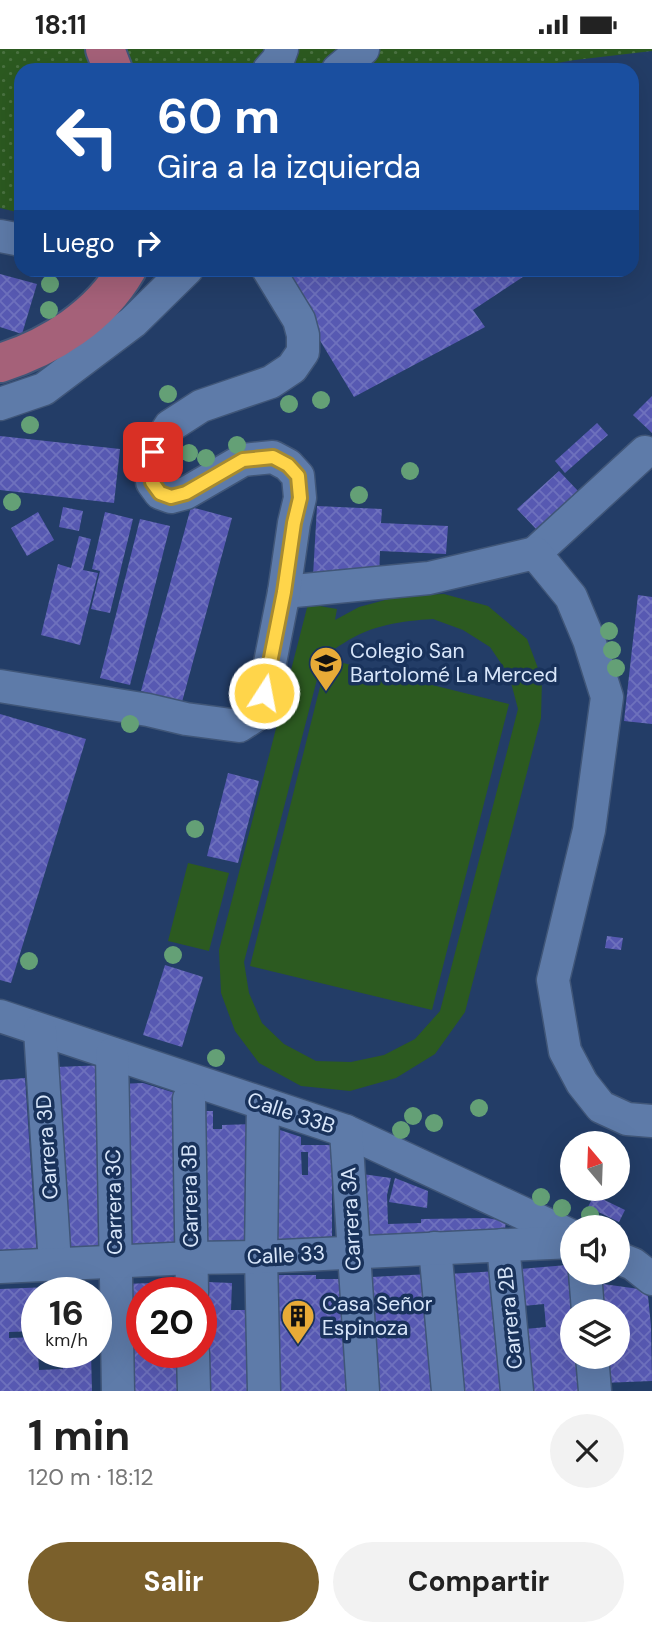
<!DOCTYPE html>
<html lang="es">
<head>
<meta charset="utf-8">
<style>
	body { margin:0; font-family:"DM Sans",sans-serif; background:#f2f2f2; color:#222; height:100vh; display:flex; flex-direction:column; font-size:26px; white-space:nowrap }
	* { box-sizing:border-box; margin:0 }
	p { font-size:23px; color:#767676 }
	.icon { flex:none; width:38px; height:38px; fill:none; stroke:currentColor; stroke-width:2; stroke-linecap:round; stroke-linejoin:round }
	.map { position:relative; height:1342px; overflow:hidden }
	.drawer { display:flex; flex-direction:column; background:#fff; flex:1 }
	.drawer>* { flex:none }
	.guide { position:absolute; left:14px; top:14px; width:625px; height:214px; border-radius:21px; box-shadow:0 7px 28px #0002; background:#1a4fa0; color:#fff; overflow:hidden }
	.needle { width:46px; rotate:341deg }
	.controls { position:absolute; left:560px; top:1082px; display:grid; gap:14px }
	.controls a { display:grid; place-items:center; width:70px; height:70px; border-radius:50%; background:#fff; box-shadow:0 7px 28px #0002; font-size:35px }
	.speed { position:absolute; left:21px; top:1228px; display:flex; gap:14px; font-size:35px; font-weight:700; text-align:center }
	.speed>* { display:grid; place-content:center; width:91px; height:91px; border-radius:50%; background:#fff; box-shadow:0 7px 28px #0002; line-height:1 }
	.speed small { font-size:18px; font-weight:400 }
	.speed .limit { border:10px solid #d22; background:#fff; color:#111 }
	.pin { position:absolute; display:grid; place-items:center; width:60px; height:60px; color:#fff; margin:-30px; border-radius:14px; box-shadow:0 4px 10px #0006 }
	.me { position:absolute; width:77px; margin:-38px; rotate:11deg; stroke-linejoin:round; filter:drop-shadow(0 0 5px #0008) }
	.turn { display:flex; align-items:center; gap:24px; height:147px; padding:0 28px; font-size:32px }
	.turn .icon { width:91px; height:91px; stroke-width:2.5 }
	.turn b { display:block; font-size:49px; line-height:60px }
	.then { display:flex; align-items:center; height:66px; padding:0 28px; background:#0003; gap:14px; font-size:26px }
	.round { display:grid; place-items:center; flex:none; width:74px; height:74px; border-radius:37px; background:#f2f2f2 }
	.summary { display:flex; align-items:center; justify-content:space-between; height:119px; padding:0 28px }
	h1 { font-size:42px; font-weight:700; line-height:52px }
	.action { display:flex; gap:14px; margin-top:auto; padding:14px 28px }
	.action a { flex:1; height:80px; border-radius:42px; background:#7b602b; color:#fff; font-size:28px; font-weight:700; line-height:80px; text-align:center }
	.action a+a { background:#f2f2f2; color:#222 }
	.status { display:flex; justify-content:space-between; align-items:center; height:49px; padding:0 35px; background:#fff; direction:ltr }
	.status svg { height:19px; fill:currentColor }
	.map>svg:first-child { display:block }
</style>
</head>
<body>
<div class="status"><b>18:11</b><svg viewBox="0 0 49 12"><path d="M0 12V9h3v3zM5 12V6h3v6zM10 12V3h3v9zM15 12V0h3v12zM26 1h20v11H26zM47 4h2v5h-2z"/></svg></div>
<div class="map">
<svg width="652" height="1342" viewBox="0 0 652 1342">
	<defs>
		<pattern id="green-dots" width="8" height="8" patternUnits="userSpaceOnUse" patternTransform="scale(1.75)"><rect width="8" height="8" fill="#2c5a20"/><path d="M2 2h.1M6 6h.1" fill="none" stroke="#4a7241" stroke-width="1.8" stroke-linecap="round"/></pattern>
		<pattern id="building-cross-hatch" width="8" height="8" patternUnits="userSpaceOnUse" patternTransform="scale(1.75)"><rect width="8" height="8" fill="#5759b2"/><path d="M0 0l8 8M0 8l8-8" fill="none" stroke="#6e71bd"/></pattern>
	</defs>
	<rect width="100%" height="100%" fill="#233d67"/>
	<path fill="url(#green-dots)" d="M0,0H652V2L575,11L514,21H21V164L0,159Z"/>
	<g fill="#2c5a20" fill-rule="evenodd">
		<path d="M444,545L488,557L527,590L542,630L541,669L465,963L435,1005L396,1029L350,1042L301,1037L259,1014L235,982L221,944L219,901L308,555L337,560L335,571L359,558L400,547ZM433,570L463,581L490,598L509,626L518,660L440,962L415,990L384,1006L351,1013L316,1012L284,995L262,974L249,944L244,913L322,611C329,605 336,598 344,594C371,576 402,572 433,570Z"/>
		<path d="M327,610L509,655L432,961L250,917Z"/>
		<path d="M188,814L229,824L209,902L168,892Z"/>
	</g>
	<g fill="url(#building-cross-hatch)" fill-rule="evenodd">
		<path d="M277,220H535L473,261L485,278L354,348Z"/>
		<path d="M0,225L37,235L22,285L0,278Z"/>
		<path d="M652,347V384L633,366Z"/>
		<path d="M597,374L608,386L565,424L555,412Z"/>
		<path d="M0,387L120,400L114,454L0,441Z"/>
		<path d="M559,422L580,444L538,482L517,460Z"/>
		<path d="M317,457L382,460L381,474L448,477L446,505L380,502L379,530L313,527Z"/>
		<path d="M63,458L83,462L79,482L59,478Z"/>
		<path d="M191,458L232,469L182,653L141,642Z"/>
		<path d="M38,463L54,491L27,507L11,479Z"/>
		<path d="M105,463L133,470L110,564L91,560L100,522L92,520Z"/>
		<path d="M140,470L170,477L130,636L100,629Z"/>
		<path d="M79,487L91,490L83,521L98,524L80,596L41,586L58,515L71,519Z"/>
		<path d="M638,546L652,548V675L624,672Z"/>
		<path d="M0,665L86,690L11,934L0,931Z"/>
		<path d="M228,724L259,732L238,814L207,807Z"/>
		<path d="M607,887L623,889L621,901L605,899Z"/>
		<path d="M165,916L203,928L182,998L143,986Z"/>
		<path d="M107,1016L110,1210L59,1211L56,1018Z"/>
		<path d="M25,1029L37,1208L0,1211V1031Z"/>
		<path d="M143,1034L175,1044L181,1205L125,1207L118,1035Z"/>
		<path d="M193,1062H213V1080H222V1076L254,1075L255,1204L194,1205Z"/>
		<path d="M271,1078L301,1088V1096H332V1199L272,1200ZM301,1103H308V1126H302Z"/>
		<path d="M362,1125L391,1129L387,1146L388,1175L421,1174V1170L486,1169L506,1172L504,1187L367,1191L366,1147Z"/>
		<path d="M395,1129L428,1142L427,1159L389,1153Z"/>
		<path d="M594,1146L625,1161L619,1173L588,1158Z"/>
		<path d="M567,1216L572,1269V1307H576L579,1342H530L525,1280L546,1278L544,1255L523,1257L520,1220Z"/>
		<path d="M498,1222L507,1342H455L448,1225Z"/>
		<path d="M430,1225L436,1342H378L371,1228Z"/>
		<path d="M278,1226H316V1230H351L353,1342H280Z"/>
		<path d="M181,1233V1244H142V1304H183V1342H125L123,1235Z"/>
		<path d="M207,1233L232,1234L231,1261H254L256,1342H204Z"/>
		<path d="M596,1234L639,1240L648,1247L651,1277L652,1332L603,1334L601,1307H618V1262H598Z"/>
		<path d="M75,1237L83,1244H37V1282L9,1283V1289L37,1288L39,1321L63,1320L62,1304H91L92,1342H0V1240Z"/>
	</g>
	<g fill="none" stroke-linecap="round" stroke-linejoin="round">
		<defs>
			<g id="minor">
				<path d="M269,21L278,11L282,0"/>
				<path d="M338,21L363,0"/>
				<path d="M0,187L21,191"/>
				<path d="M0,355L44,340L133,273L187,220"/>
				<path d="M535,504L645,403"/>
				<path d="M284,543L429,529L535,504L571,548L589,591L607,648L589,781L553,931L565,1002L582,1034L601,1058L627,1070L652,1072"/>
				<path d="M0,637L148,661L186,670L239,677L253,668L264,644L284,543L294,474L300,449L298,427L288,416L273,408L243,411L186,444L171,448L160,444L152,433L153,403L170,377L201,357L271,333L292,319L303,303V286L299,271L268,220"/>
				<path d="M0,967L346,1082L572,1187"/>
				<path d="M40,981L55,1215"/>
				<path d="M112,1005L118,1342"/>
				<path d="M189,1050L192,1244"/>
				<path d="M263,1056L261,1208L264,1342"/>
				<path d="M346,1082L363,1342"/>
				<path d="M503,1196L517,1342"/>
				<path d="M435,1199L448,1342"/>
				<path d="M618,1209L633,1215L652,1230"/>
				<path d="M0,1218L192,1209L261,1208L572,1193"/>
				<path d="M585,1223L588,1262"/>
				<path d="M193,1304L194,1342"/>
				<path d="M592,1307L595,1342"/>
			</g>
			<g id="major">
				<path d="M105,0L113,21"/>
				<path d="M0,314C51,298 100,267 127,220"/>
			</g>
		</defs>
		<use href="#minor" stroke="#405678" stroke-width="35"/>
		<use href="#major" stroke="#405678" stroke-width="42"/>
		<use href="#minor" stroke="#5e7ba9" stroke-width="32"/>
		<use href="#major" stroke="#a56179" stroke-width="38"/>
	</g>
	<g fill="#64a076">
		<circle cx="50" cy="235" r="9"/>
		<circle cx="49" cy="261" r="9"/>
		<circle cx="168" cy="345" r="9"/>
		<circle cx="321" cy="351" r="9"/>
		<circle cx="289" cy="355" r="9"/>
		<circle cx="30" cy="376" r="9"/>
		<circle cx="237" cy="396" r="9"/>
		<circle cx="189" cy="404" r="9"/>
		<circle cx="206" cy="409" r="9"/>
		<circle cx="410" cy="422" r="9"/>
		<circle cx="359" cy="446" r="9"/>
		<circle cx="12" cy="453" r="9"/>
		<circle cx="609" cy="582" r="9"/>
		<circle cx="612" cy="601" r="9"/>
		<circle cx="616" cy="619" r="9"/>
		<circle cx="130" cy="675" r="9"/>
		<circle cx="195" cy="780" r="9"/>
		<circle cx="173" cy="906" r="9"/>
		<circle cx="29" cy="912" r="9"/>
		<circle cx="216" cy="1009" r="9"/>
		<circle cx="479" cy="1059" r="9"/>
		<circle cx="413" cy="1067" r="9"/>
		<circle cx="434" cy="1074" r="9"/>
		<circle cx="401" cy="1081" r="9"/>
		<circle cx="541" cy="1148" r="9"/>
		<circle cx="562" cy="1159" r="9"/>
		<circle cx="590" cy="1166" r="9"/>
	</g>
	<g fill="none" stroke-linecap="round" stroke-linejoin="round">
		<defs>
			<path id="route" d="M153,403L152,433L160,444L171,448L186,444L243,411L273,408L288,416L298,427L300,449L294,474L284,543L264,644"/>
		</defs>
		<use href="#route" stroke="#a68a30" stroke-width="18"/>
		<use href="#route" stroke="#ffd54a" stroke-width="12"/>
	</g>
	<defs>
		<symbol id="school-pin" viewBox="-11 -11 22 30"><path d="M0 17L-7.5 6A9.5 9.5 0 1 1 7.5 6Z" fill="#e8ab37" stroke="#19325b"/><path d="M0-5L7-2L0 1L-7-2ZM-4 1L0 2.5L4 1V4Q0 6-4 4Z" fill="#111"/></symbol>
		<symbol id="building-pin" viewBox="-11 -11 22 30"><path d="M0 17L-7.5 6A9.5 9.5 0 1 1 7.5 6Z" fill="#e8ab37" stroke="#19325b"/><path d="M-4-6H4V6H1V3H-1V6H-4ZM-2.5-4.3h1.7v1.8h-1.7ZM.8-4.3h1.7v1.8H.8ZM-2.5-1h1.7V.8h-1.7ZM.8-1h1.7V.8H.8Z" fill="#111"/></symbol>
	</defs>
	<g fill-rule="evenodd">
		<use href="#school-pin" x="307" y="595" width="38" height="52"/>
		<use href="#building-pin" x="279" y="1248" width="38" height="52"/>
	</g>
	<g text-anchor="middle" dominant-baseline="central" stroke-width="7" stroke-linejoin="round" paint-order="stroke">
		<g font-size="21" fill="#d8e6fa" stroke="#19325b" text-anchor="start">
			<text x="350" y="602">Colegio San<tspan x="350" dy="24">Bartolomé La Merced</tspan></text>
			<text x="322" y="1255">Casa Señor<tspan x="322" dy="24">Espinoza</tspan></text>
		</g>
		<g font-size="21" fill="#d8e6fa" stroke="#19325b">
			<text transform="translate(291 1064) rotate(18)">Calle 33B</text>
			<text transform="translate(47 1098) rotate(-94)">Carrera 3D</text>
			<text transform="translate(190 1147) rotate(-91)">Carrera 3B</text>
			<text transform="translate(114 1153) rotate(-91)">Carrera 3C</text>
			<text transform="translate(351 1170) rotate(-93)">Carrera 3A</text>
			<text transform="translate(286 1206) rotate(-3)">Calle 33</text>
			<text transform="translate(510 1269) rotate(-96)">Carrera 2B</text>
		</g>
	</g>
</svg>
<div class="controls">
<a><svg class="needle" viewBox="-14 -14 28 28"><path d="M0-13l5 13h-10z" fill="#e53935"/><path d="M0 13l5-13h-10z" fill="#767676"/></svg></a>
<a><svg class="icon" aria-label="sound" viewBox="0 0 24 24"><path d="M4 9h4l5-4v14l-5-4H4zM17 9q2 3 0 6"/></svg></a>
<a><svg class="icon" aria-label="layers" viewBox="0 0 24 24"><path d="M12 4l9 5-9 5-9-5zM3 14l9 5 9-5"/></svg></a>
</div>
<div class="speed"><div>16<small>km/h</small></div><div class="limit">20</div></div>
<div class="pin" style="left:153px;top:403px;background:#d93025"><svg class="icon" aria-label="arrive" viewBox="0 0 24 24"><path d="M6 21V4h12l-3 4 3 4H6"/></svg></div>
<svg class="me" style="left:264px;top:644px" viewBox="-20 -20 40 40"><circle r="17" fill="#ffd54a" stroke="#fff" stroke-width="3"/><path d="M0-11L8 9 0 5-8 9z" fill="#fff"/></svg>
<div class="guide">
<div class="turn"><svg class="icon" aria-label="left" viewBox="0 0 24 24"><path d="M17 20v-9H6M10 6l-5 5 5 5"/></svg><div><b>60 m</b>Gira a la izquierda</div></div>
<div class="then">Luego<svg class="icon" aria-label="right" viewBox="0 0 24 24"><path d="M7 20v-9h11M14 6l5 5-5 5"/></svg></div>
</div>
</div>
<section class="drawer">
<div class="summary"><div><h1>1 min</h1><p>120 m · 18:12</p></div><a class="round"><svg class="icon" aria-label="close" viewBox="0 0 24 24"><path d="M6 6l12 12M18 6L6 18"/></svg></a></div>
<div class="action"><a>Salir</a><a>Compartir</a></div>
</section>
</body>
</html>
